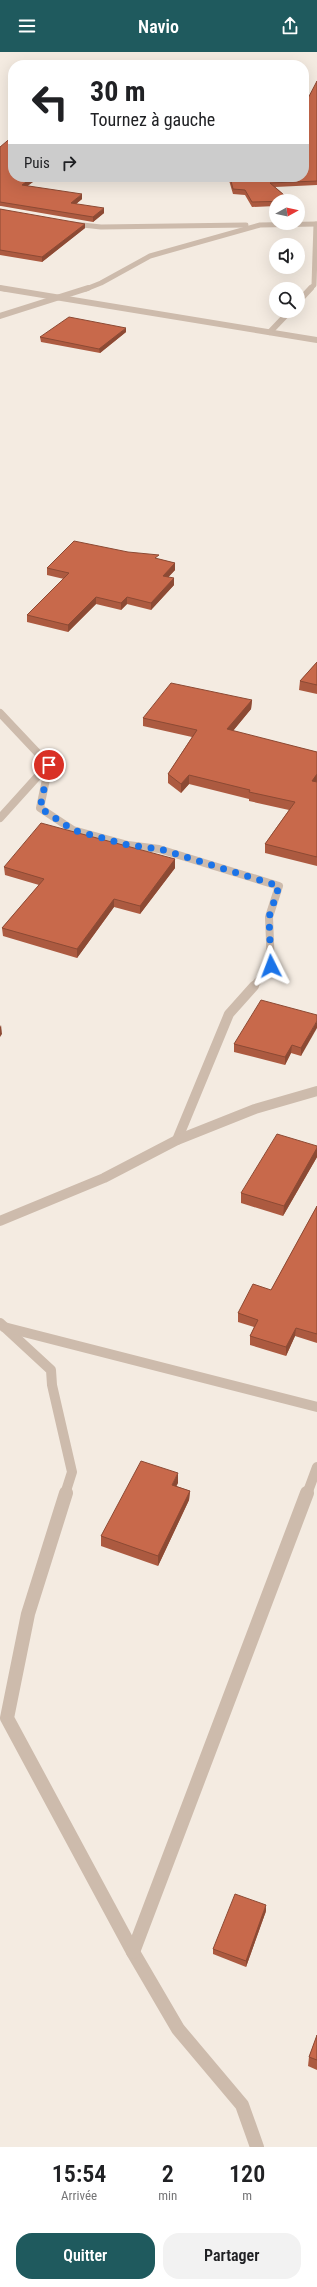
<!DOCTYPE html>
<html lang="fr">
<head>
<meta charset="utf-8">
<style>
	body { margin:0; font-family:"Roboto Condensed",sans-serif; background:#f2f2f2; color:#202124; height:100vh; display:flex; flex-direction:column; font-size:15px; white-space:nowrap }
	* { box-sizing:border-box; margin:0 }
	p { font-size:13px; color:#757577 }
	.icon { flex:none; width:22px; height:22px; fill:none; stroke:currentColor; stroke-width:2; stroke-linecap:round; stroke-linejoin:round }
	.map { position:relative; height:2095px; overflow:hidden }
	.drawer { display:flex; flex-direction:column; background:#fff; flex:1 }
	.drawer>* { flex:none }
	.hud { position:absolute; left:8px; top:8px; width:301px; height:122px; border-radius:16px; box-shadow:0 4px 16px #0002; background:#fff; color:#202124; overflow:hidden }
	.needle { width:26px; rotate:82deg }
	.buttons { position:absolute; left:269px; top:142px; display:grid; gap:8px }
	.buttons a { display:grid; place-items:center; width:36px; height:36px; border-radius:50%; background:#fff; box-shadow:0 4px 16px #0002; font-size:20px }
	.pin { position:absolute; display:grid; place-items:center; width:34px; height:34px; color:#fff; margin:-17px; border:2px solid #fff; border-radius:50%; box-shadow:0 1px 4px #0007 }
	.me { position:absolute; width:44px; margin:-22px; rotate:357deg; stroke-linejoin:round; filter:drop-shadow(0 0 3px #0008) }
	.turn { display:flex; align-items:center; gap:14px; height:84px; padding:0 16px; font-size:18px }
	.turn .icon { width:52px; height:52px; stroke-width:2.5 }
	.turn b { display:block; font-size:28px; line-height:34px }
	.then { display:flex; align-items:center; height:38px; padding:0 16px; background:#0003; gap:8px; font-size:15px }
	.eta { display:flex; justify-content:space-evenly; align-items:center; height:68px; text-align:center }
	.eta b { font-size:24px; font-weight:600; line-height:28px }
	.button { display:flex; gap:8px; margin-top:auto; padding:8px 16px }
	.button a { flex:1; height:46px; border-radius:16px; background:#1f5a5e; color:#fff; font-size:16px; font-weight:600; line-height:46px; text-align:center }
	.button a+a { background:#f2f2f2; color:#202124 }
	header { display:flex; justify-content:space-between; align-items:center; height:52px; padding:0 16px; background:#1f5a5e; color:#fff; font-size:18px; font-weight:600 }
	.map>svg:first-child { display:block }
</style>
</head>
<body>
<header><svg class="icon" aria-label="menu" viewBox="0 0 24 24"><path d="M4 6h16M4 12h16M4 18h16"/></svg>Navio<svg class="icon" aria-label="share" viewBox="0 0 24 24"><path d="M12 15V3M7 8l5-5 5 5M5 13v7h14v-7"/></svg></header>
<div class="map">
<svg width="317" height="2095" viewBox="0 0 317 2095">
	<rect width="100%" height="100%" fill="#f4ebe1"/>
	<g fill="none" stroke-linecap="round" stroke-linejoin="round">
		<g stroke="#cdbbac" stroke-width="5">
			<path d="M73,172L101,175L246,173"/>
			<path d="M0,236L5,237"/>
			<path d="M86,237L101,231L150,204L260,173L317,172"/>
			<path d="M310,237L314,233L316,172"/>
		</g>
		<g stroke="#cdbbac" stroke-width="6">
			<path d="M0,236L317,288"/>
			<path d="M298,250L311,236"/>
			<path d="M0,264L88,236"/>
			<path d="M270,280L290,259"/>
		</g>
		<g stroke="#cdbbac" stroke-width="8">
			<path d="M0,661L49,713L40,756L73,778L128,793L159,797L279,834L269,865L271,914L253,935"/>
			<path d="M0,766L47,714"/>
		</g>
		<g stroke="#cdbbac" stroke-width="10">
			<path d="M177,1088L229,962L254,934"/>
			<path d="M0,1169L104,1126L177,1088L255,1057L317,1039"/>
			<path d="M0,1271L51,1318L52,1333L72,1420L65,1442"/>
			<path d="M4,1275L317,1355"/>
			<path d="M307,1442L317,1415"/>
		</g>
		<g stroke="#cdbbac" stroke-width="14">
			<path d="M66,1441L28,1562L7,1666L133,1900L178,1977L242,2053L257,2095"/>
			<path d="M133,1900L307,1441"/>
		</g>
	</g>
	<g fill="#ac5a40">
		<path d="M317,29V133L275,135L291,149H276V154L252,155L245,143L233,142L228,125H304Z"/>
		<path d="M0,95L37,127L27,134L82,147L76,152L104,161L93,170L1,154H0Z"/>
		<path d="M0,157L85,176L42,210L0,203Z"/>
		<path d="M126,280L100,301L41,290L40,285Z"/>
		<path d="M159,507L175,511V518L168,525L174,533L151,558L127,552L121,558L96,552L68,580L27,570V563L64,527L47,523V516Z"/>
		<path d="M317,610V642L299,638L300,629Z"/>
		<path d="M252,648L251,657L233,679L317,700V814L265,801V792L289,758L249,749V747L189,732L181,741L168,731V722L192,685L143,674V666Z"/>
		<path d="M175,807V816L140,862L114,855L77,906L3,884L2,876L39,833L5,823L4,815Z"/>
		<path d="M317,963L301,1004L291,1001L285,1013L234,1000V992Z"/>
		<path d="M317,1094V1105L283,1164L241,1151V1141Z"/>
		<path d="M317,1154V1291L295,1284L286,1304L250,1293V1284L254,1275L238,1270V1261L271,1238Z"/>
		<path d="M178,1431L176,1434L190,1439L189,1448L158,1514L101,1494V1484Z"/>
		<path d="M266,1859L246,1915L213,1902V1897Z"/>
		<path d="M317,1983V2018L308,2014L309,2005Z"/>
	</g>
	<g fill="#8c4a34">
		<path d="M33,125H37V127L22,138V133Z"/>
		<path d="M82,142V147L71,156V151Z"/>
		<path d="M104,156V161L93,170V165Z"/>
		<path d="M85,172V176L42,210V205Z"/>
		<path d="M126,276V280L100,301L99,297Z"/>
		<path d="M175,511V518L163,531V524Z"/>
		<path d="M174,526V533L151,558V551Z"/>
		<path d="M96,545V552L68,580V573Z"/>
		<path d="M127,545V552L121,558V551Z"/>
		<path d="M252,648L251,657L227,686V677Z"/>
		<path d="M317,722V730L312,729Z"/>
		<path d="M189,723V732L181,741V732Z"/>
		<path d="M175,807V816L140,862V854Z"/>
		<path d="M114,847V855L77,906V897Z"/>
		<path d="M317,969V976L301,1004V996Z"/>
		<path d="M1,973L2,982L0,985V975Z"/>
		<path d="M292,993L291,1001L285,1013V1005Z"/>
		<path d="M317,1096V1105L283,1164L284,1154Z"/>
		<path d="M296,1276L295,1284L286,1304V1295Z"/>
		<path d="M178,1421V1431L172,1443V1433Z"/>
		<path d="M190,1439L189,1448L158,1514V1504Z"/>
		<path d="M266,1853V1859L246,1915V1909Z"/>
	</g>
	<g fill="#c8694b" stroke="#8c4a34">
		<path d="M317,29V129L270,131L291,149L252,150L245,138L233,137L230,125H304V54Z"/>
		<path d="M13,84V125H33L22,133L82,142L71,151L104,156L93,165L0,150V95Z"/>
		<path d="M0,157L85,172L42,205L0,198Z"/>
		<path d="M69,265L126,276L99,297L40,285Z"/>
		<path d="M74,489L128,500L159,503L155,506L175,511L163,524L174,526L151,551L127,545L121,551L96,545L68,573L27,563L69,521L47,516Z"/>
		<path d="M317,610V633L300,629Z"/>
		<path d="M171,631L252,648L227,677L317,700V722L312,729L317,730V805L265,792L295,750L249,740L250,738L189,723L181,732L168,722L197,678L143,666Z"/>
		<path d="M41,771L175,807L140,854L114,847L77,897L2,876L44,827L4,815Z"/>
		<path d="M261,948L317,963V969L301,996L292,993L285,1005L234,992Z"/>
		<path d="M277,1082L317,1094V1096L284,1154L241,1141Z"/>
		<path d="M317,1154V1282L296,1276L286,1295L250,1284L258,1268L238,1261L253,1232L271,1238Z"/>
		<path d="M141,1409L178,1421L172,1433L190,1439L158,1504L101,1484Z"/>
		<path d="M235,1842L266,1853L246,1909L213,1897Z"/>
		<path d="M317,1983V2008L309,2005Z"/>
	</g>
	<g fill="none" stroke-linecap="round" stroke-linejoin="round">
		<path stroke="#1a73e8" stroke-width="7" stroke-dasharray="0 12.6" d="M49,713L40,756L73,778L128,793L160,797L279,834L269,865L271,914"/>
	</g>
</svg>
<div class="buttons">
<a><svg class="needle" viewBox="-14 -14 28 28"><path d="M0-13l5 13h-10z" fill="#e53935"/><path d="M0 13l5-13h-10z" fill="#757577"/></svg></a>
<a><svg class="icon" aria-label="sound" viewBox="0 0 24 24"><path d="M4 9h4l5-4v14l-5-4H4zM17 9q2 3 0 6"/></svg></a>
<a><svg class="icon" aria-label="search" viewBox="0 0 24 24"><circle cx="10" cy="10" r="6"/><path d="M15 15l6 6"/></svg></a>
</div>
<div class="pin" style="left:49px;top:713px;background:#d93025"><svg class="icon" aria-label="arrive" viewBox="0 0 24 24"><path d="M6 21V4h12l-3 4 3 4H6"/></svg></div>
<svg class="me" style="left:271px;top:914px" viewBox="-20 -20 40 40"><path d="M0-17L14 15 0 8-14 15z" fill="#1a73e8" stroke="#fff" stroke-width="4"/></svg>
<div class="hud">
<div class="turn"><svg class="icon" aria-label="left" viewBox="0 0 24 24"><path d="M17 20v-9H6M10 6l-5 5 5 5"/></svg><div><b>30 m</b>Tournez à gauche</div></div>
<div class="then">Puis<svg class="icon" aria-label="right" viewBox="0 0 24 24"><path d="M7 20v-9h11M14 6l5 5-5 5"/></svg></div>
</div>
</div>
<section class="drawer">
<div class="eta">
<div><b>15:54</b><p>Arrivée</p></div>
<div><b>2</b><p>min</p></div>
<div><b>120</b><p>m</p></div>
</div>
<div class="button"><a>Quitter</a><a>Partager</a></div>
</section>
</body>
</html>
